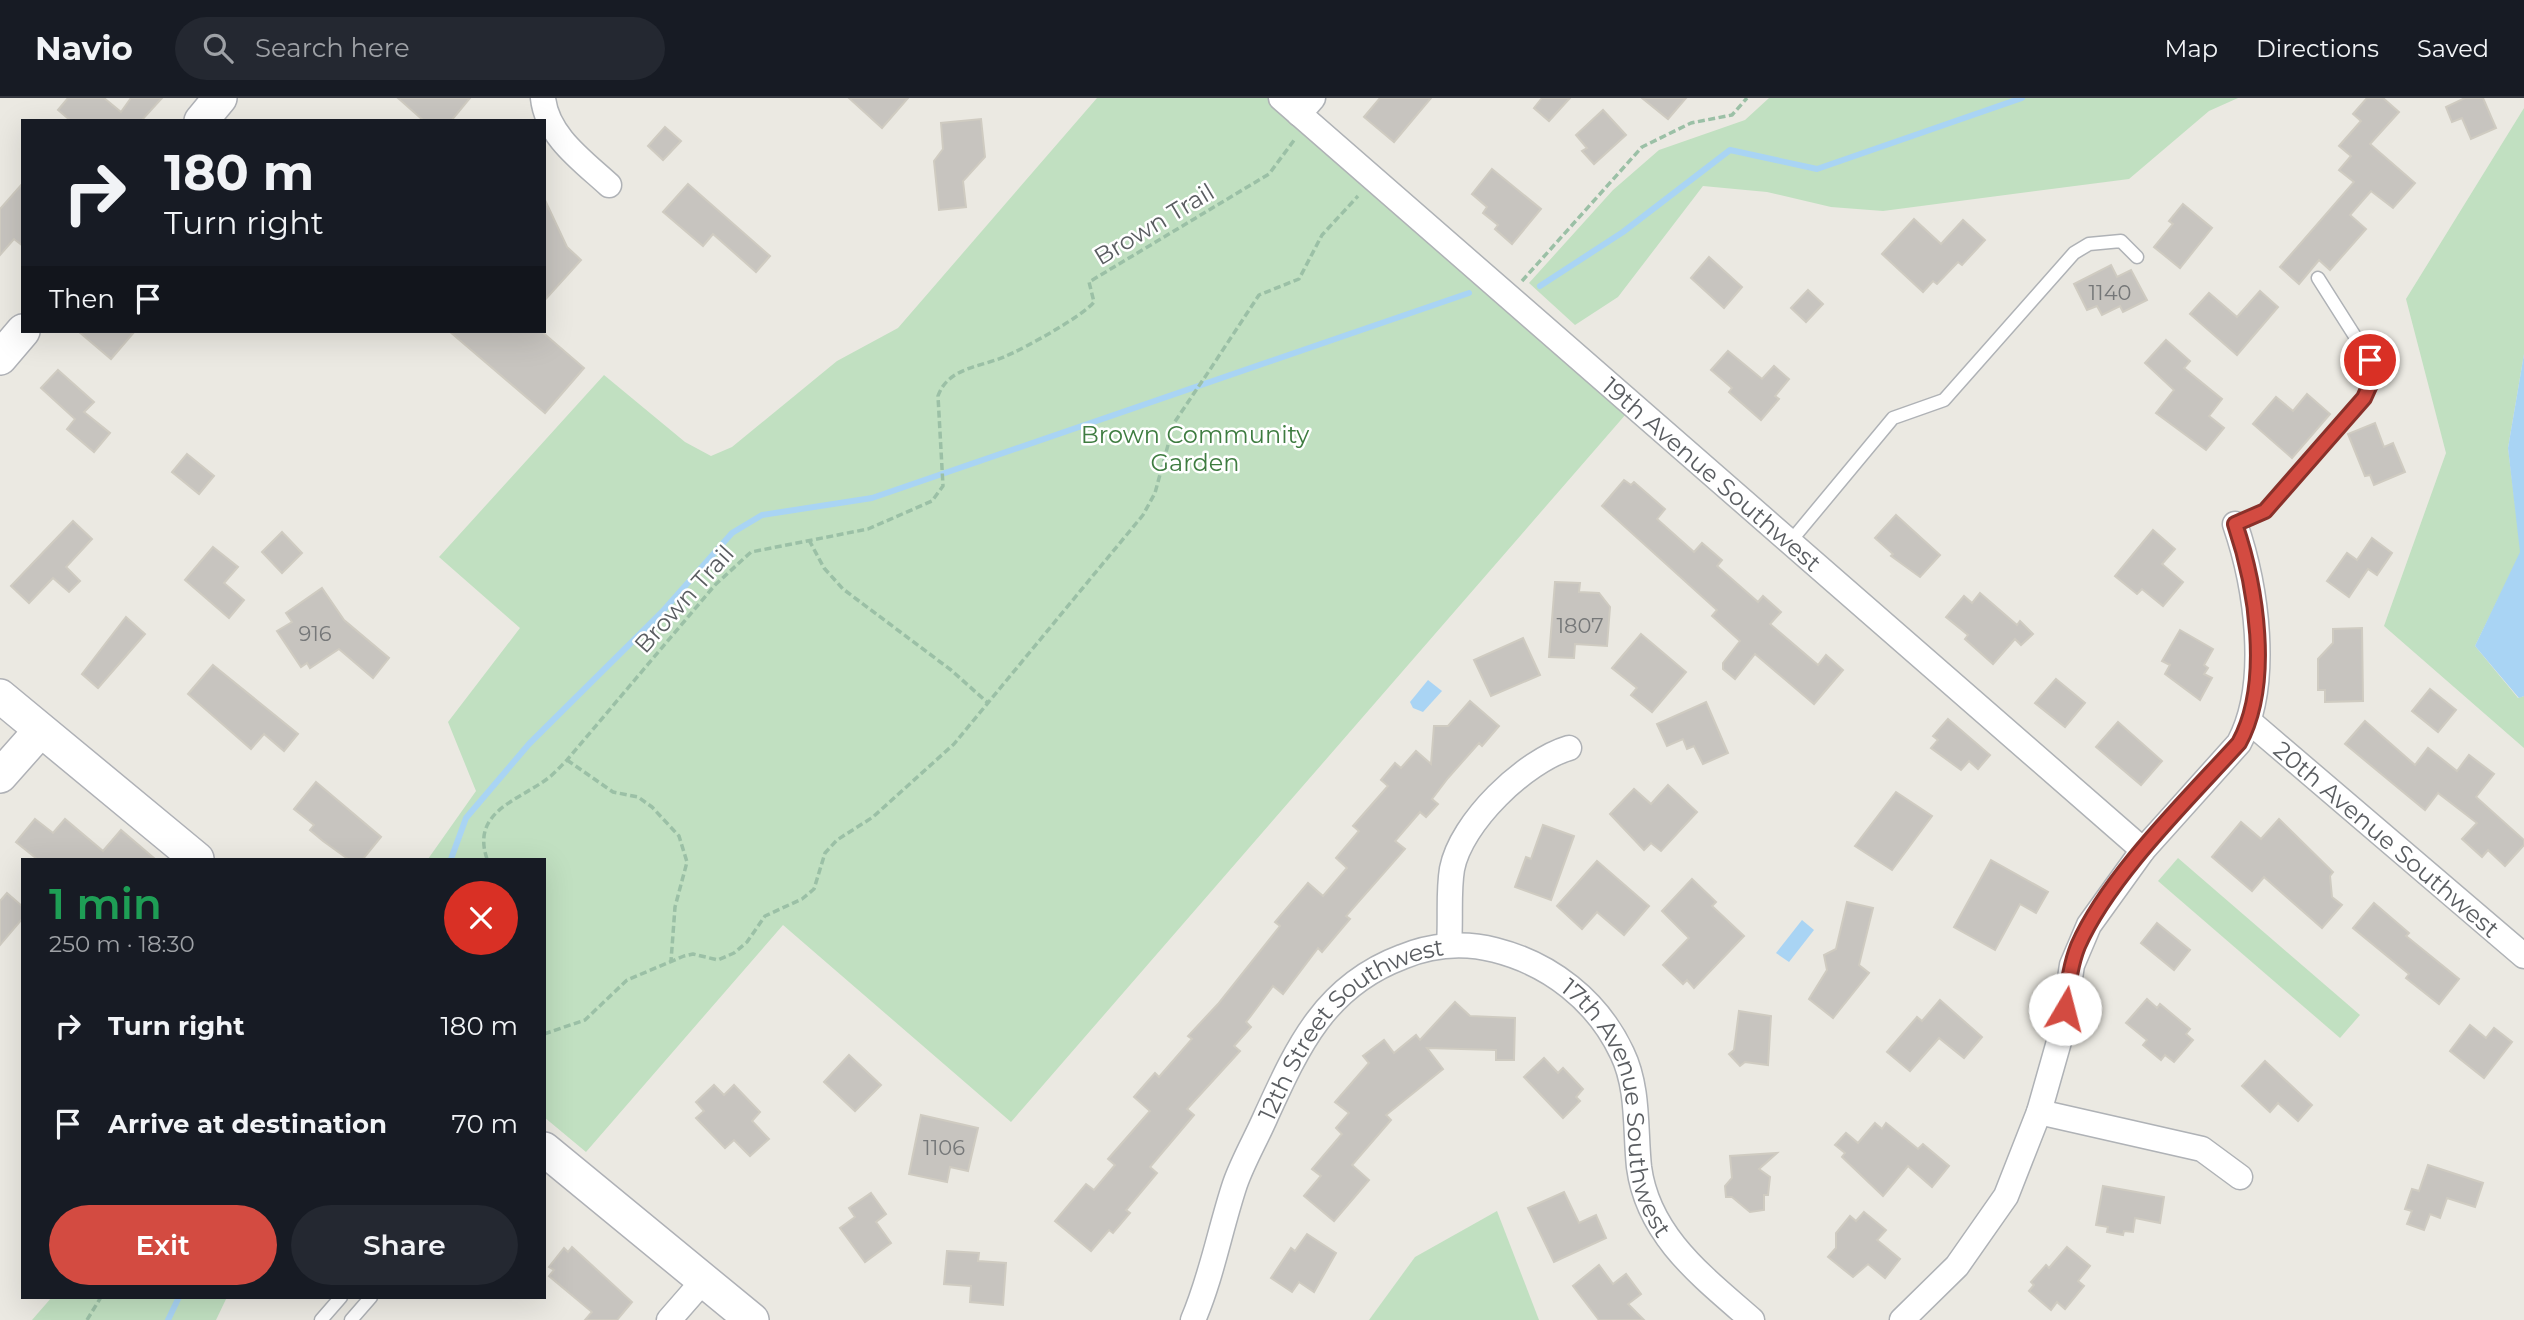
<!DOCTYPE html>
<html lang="en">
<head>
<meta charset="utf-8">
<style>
	body { margin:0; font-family:Montserrat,sans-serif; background:#242831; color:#f1f3f6; height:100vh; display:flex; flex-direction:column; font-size:26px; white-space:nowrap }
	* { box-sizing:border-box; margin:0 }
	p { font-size:23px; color:#9ea1a6 }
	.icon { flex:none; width:38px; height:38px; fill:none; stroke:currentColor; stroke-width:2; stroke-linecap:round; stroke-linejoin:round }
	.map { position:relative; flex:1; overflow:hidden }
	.side { position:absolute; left:21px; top:760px; width:525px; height:441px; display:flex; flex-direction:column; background:#171b24; border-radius:0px; box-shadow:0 7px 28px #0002 }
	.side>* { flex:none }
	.banner { position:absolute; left:21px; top:21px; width:525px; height:214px; border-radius:0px; box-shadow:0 7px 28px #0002; background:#171b24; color:#f1f3f6; overflow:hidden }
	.pin { position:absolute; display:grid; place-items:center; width:60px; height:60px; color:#fff; margin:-30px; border:4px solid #fff; border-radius:50%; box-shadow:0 2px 7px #0007 }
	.me { position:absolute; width:77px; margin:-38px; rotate:8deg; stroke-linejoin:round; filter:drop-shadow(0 0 5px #0008) }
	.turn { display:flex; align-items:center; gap:24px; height:147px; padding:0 28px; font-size:32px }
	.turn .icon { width:91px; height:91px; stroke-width:2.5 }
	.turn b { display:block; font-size:49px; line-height:60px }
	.then { display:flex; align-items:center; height:66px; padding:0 28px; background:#0003; gap:14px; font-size:26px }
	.round { display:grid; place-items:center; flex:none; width:74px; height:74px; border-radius:37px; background:#242831 }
	.headline { display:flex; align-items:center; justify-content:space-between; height:119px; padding:0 28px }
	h1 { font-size:42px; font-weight:600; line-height:52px; color:#1e9e55 }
	.button { display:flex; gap:14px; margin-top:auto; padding:14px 28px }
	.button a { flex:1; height:80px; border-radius:42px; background:#d34b41; color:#fff; font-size:28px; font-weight:600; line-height:80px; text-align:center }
	.button a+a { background:#242831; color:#f1f3f6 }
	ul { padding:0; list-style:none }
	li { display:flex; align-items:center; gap:21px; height:98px; padding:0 28px }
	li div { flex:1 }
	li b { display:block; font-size:26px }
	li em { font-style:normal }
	header { display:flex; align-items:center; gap:42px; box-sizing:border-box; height:98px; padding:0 35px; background:#171b24; border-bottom:2px solid #363941 }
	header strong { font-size:33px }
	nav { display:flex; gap:38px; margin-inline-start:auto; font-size:24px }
	.search { width:490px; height:63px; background:#242831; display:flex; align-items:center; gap:18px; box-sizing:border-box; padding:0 24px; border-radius:38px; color:#9ea1a6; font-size:26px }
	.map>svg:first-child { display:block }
</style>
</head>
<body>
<header>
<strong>Navio</strong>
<div class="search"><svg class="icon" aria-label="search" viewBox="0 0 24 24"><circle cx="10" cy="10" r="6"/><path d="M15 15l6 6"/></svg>Search here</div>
<nav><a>Map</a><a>Directions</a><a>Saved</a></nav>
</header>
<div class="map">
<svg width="2524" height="1222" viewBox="0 0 2524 1222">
	<rect width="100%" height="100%" fill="#ebe9e2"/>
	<g fill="#c1e0c1">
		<path d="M1097,0H1281L1633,308L1011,1024L783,827L586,1054L544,1019V761H428L476,693L448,624L520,530L439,459L604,277L685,344L711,358L732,349L837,263L898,230Z"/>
		<path d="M1769,0H2238L2209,13L2129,81L1883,113L1831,109L1767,94L1703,88L1618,199L1575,227L1529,185L1613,92L1659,52L1745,22Z"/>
		<path d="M2524,10V256L2508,350L2521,454L2475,548L2518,600L2524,598V650L2384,528L2446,355L2406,201Z"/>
		<path d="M2178,760L2360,917L2340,940L2158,783Z"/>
		<path d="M1497,1113L1539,1222H1369L1415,1159Z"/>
		<path d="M52,1199H227L216,1222H32Z"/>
	</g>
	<g fill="#a9d4f4">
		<path d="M2524,256V598L2519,600L2475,548L2520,454L2508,350Z"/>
		<path d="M1428,582L1442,593L1423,614L1413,610L1410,604Z"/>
		<path d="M1802,822L1814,832L1789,864L1776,855Z"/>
	</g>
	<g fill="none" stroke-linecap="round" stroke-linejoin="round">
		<g stroke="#a9d4f4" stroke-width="6">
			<path d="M1540,188L1623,134L1730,52L1817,71L2022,0"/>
			<path d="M451,761L466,720L529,646L662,514L732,435L762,417L872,400L1469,195"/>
			<path d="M168,1222L179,1199"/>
		</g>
	</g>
	<g fill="#c7c4bf" stroke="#cfcbc1" stroke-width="2">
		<path d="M68,0H104L121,14L131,0H162L141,23H71L58,12Z"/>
		<path d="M398,0H470L451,23H424Z"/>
		<path d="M849,0H908L882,30Z"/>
		<path d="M1380,0H1431L1394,44L1364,19Z"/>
		<path d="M1542,0H1570L1549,23L1534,10Z"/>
		<path d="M1642,0H1686L1668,21Z"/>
		<path d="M2367,0H2383L2399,14L2370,46L2415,85L2393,110L2371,93L2350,117L2366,131L2330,172L2319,162L2299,186L2280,169L2354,84L2339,72L2351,58L2339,48L2361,23L2353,16Z"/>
		<path d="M2465,0H2483L2496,30L2471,41L2462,20L2452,24L2446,9Z"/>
		<path d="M1603,12L1626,37L1594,66L1582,53L1587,50L1576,37Z"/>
		<path d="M981,21L985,59L963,83L966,109L939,112L934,63L943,51L941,25Z"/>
		<path d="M665,29L681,43L663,62L648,48Z"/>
		<path d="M1492,71L1541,111L1512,146L1495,131L1498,127L1483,115L1487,109L1472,96Z"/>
		<path d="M23,85V148L14,141L0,157V111Z"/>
		<path d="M688,86L770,158L756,174L713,136L703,148L663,114Z"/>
		<path d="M544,100L567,149L581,162L544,203Z"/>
		<path d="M2183,106L2212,130L2180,170L2154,149L2173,126L2169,123Z"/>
		<path d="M1914,121L1941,146L1963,122L1985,142L1962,167L1958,164L1937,186L1933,183L1923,194L1882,156Z"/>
		<path d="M1709,159L1742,189L1724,210L1691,180Z"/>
		<path d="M2111,167L2117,179L2131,172L2147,202L2123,214L2120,208L2102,217L2097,208L2087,212L2074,186Z"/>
		<path d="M1808,192L1823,206L1806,224L1791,210Z"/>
		<path d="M2260,193L2278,209L2237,257L2190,216L2209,195L2237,219Z"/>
		<path d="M78,233H135L111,261Z"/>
		<path d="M449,233H541L584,270L545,315Z"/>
		<path d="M2166,242L2190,263L2184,270L2222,301L2209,318L2224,330L2206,352L2156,315L2174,292L2145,265Z"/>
		<path d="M1728,253L1762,281L1774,268L1789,281L1775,298L1779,301L1761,322L1729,294L1732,290L1711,272Z"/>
		<path d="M58,272L94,304L84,314L110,335L94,354L67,331L75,321L41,290Z"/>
		<path d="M2307,296L2330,316L2292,360L2253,326L2276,299L2293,313Z"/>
		<path d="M2375,325L2384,349L2393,345L2405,374L2374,387L2370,377L2365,378L2348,336Z"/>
		<path d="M187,356L214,378L199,396L172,374Z"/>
		<path d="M1624,382L1631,387L1634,384L1665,411L1657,421L1694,454L1702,445L1722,462L1717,468L1758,504L1763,498L1781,514L1770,526L1818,567L1826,557L1843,572L1814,606L1755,556L1735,581L1723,571V565L1740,543L1712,518L1717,512L1602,408Z"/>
		<path d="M1896,417L1940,457L1920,479L1891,458L1893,456L1875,440Z"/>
		<path d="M73,423L92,441L66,469L80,483L69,494L53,480L29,505L11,488Z"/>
		<path d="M2153,432L2175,451L2162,466L2183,484L2163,508L2142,491L2137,496L2115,478Z"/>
		<path d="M282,434L302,455L282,475L262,454Z"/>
		<path d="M2372,440L2392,455L2377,477L2368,471L2349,499L2327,483L2347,455L2357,462Z"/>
		<path d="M213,449L238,469L224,485L244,502L229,520L185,482Z"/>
		<path d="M1555,484L1580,485L1579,494L1599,495L1610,509L1607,548L1575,546L1574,560L1549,559Z"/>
		<path d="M322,490L344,522L389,560L373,580L339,551L310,570L307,565L301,569L277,533L292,524L286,515Z"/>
		<path d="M1980,495L2017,527L2020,523L2033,536L2021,547L2015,541L1993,566L1965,541L1968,537L1946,519L1964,498L1972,505Z"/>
		<path d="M126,519L145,536L98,590L82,576Z"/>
		<path d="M2362,530L2363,603L2325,604V592H2318V561L2333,545V531Z"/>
		<path d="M2180,532L2213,551L2204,567L2208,570L2204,576L2212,580L2200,602L2165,576L2170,567L2162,563Z"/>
		<path d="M1641,536L1686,574L1652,614L1631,597L1637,590L1612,570Z"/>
		<path d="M1523,540L1540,577L1491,598L1474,562Z"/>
		<path d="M213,567L298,636L284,653L264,636L251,651L188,596Z"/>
		<path d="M2056,581L2085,605L2065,629L2035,605Z"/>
		<path d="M2430,591L2456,612L2438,634L2412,613Z"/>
		<path d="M1470,603L1499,628L1482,648L1479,645L1448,680L1432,701L1438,706L1426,719L1420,714L1395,743L1405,751L1346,818L1350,821L1322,854L1318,850L1283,896L1273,888L1253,915L1246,924L1251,929L1234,948L1240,953L1187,1011L1194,1017L1150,1069L1157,1075L1126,1112L1130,1115L1113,1135L1109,1132L1091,1153L1055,1123L1086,1086L1094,1092L1115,1067L1108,1061L1150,1013L1134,999L1155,975L1159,979L1192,941L1188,938L1218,906L1280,828L1275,824L1308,785L1323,798L1347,770L1336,760L1359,733L1353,728L1388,688L1381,682L1395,665L1401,670L1416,653L1431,666L1434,628H1448Z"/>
		<path d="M1706,604L1728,655L1703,666L1694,648L1687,651L1683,641L1667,648L1657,626Z"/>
		<path d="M1948,621L1990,657L1978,671L1969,663L1961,672L1931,650L1938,642L1933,638Z"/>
		<path d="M2365,623L2415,667L2428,650L2457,673L2469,657L2494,676L2476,699L2524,742V747L2505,768L2488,752L2482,759L2462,741L2477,725L2438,695L2425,712L2345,646Z"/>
		<path d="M2118,624L2162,663L2141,687L2096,649Z"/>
		<path d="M316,684L381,739L363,761H348L323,743L310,732L314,727L294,711Z"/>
		<path d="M1668,687L1697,714L1661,753L1651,745L1644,752L1610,716L1634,691L1651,706Z"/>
		<path d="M1896,694L1932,718L1892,772L1855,748Z"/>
		<path d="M35,721L53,735L65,721L103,753L121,732L155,761H37L16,744Z"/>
		<path d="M2279,721L2333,774L2330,778L2332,799L2342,807L2322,830L2264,779L2252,793L2212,759L2241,724L2261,741Z"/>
		<path d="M1543,727L1574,738L1551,802L1515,789L1526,759L1531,761Z"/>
		<path d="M1991,762L2048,794L2036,815L2020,806L1995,852L1954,829Z"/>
		<path d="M1597,763L1649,808L1624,837L1597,814L1582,831L1557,808Z"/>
		<path d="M1692,781L1716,804L1712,808L1744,838L1694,890L1687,882L1683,886L1663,867L1689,840L1662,813Z"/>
		<path d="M7,795L23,809V820L0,847V803Z"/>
		<path d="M1847,804L1873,810L1859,867L1869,875L1833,920L1809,901L1827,872L1824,857L1836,851Z"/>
		<path d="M2374,805L2409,835L2406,838L2459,881L2439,906L2406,880L2409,876L2353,830Z"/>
		<path d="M2157,825L2190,852L2174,872L2141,845Z"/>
		<path d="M2147,901L2157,910L2160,906L2190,931L2186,936L2193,942L2174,964L2165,957L2161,962L2143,947L2147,942L2126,925Z"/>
		<path d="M1940,902L1982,939L1964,960L1939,940L1910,973L1887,954L1917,919L1922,923Z"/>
		<path d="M1455,904L1470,918L1515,920L1514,962H1496V952L1427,950L1443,971L1386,1017L1391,1022L1352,1067L1369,1082L1334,1123L1304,1098L1321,1078L1312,1071L1342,1036L1336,1030L1349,1015L1335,1004L1369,965L1363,958L1384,942L1394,955L1416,937L1420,942Z"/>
		<path d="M1739,913L1771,918L1768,967L1745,964L1740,968L1729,956L1734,952Z"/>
		<path d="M2470,927L2486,940L2494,930L2512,944L2484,980L2450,953Z"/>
		<path d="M849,957L881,987L855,1013L824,984Z"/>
		<path d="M1544,960L1558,975L1563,970L1583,991L1576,999L1580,1003L1563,1020L1524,979Z"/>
		<path d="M2265,963L2312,1007L2298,1023L2278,1005L2270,1014L2242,988Z"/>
		<path d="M714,987L724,997L734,987L760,1014L752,1023L769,1041L750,1058L734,1042L725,1050L696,1020L704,1013L696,1004Z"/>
		<path d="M921,1017L978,1030L968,1073L950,1069L947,1084L909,1076Z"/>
		<path d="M1875,1025L1882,1031L1886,1025L1918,1051L1923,1046L1949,1068L1932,1089L1908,1068L1883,1098L1842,1059L1845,1055L1835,1047L1846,1035L1858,1045Z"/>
		<path d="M1777,1055L1759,1071L1770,1079L1768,1097H1764V1112L1750,1114L1732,1099H1726L1725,1088L1732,1080L1730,1058Z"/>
		<path d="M2428,1067L2483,1085L2475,1109L2447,1100L2440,1120L2430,1116L2424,1132L2407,1126L2412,1113L2405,1111L2412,1091L2419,1093Z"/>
		<path d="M2103,1088L2164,1099L2160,1125L2135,1120L2133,1134L2124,1133L2123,1137L2107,1134L2108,1129L2096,1127Z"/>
		<path d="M1564,1094L1579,1125L1596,1117L1606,1140L1554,1164L1528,1110Z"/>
		<path d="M871,1095L886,1116L876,1124L891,1145L865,1164L840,1130L855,1119L849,1110Z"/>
		<path d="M1864,1114L1886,1132L1877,1142L1900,1161L1885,1180L1868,1166L1853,1179L1828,1159L1836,1150V1135L1850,1118L1856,1123Z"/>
		<path d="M1307,1136L1336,1155L1314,1194L1299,1184L1292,1194L1271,1180L1291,1150L1295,1153Z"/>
		<path d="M572,1149L632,1204L617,1222H585L592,1214L549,1178L554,1172L549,1169L564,1150L568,1154Z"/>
		<path d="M2067,1149L2090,1168L2078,1183L2084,1188L2065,1211L2057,1204L2051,1212L2029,1193L2034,1187L2031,1184L2046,1167L2049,1170Z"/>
		<path d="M947,1153L979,1155L978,1163L1006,1165L1003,1207L970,1204L971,1188L944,1186Z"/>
		<path d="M1599,1167L1613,1186L1626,1176L1641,1196L1628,1206L1644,1222H1599L1573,1188Z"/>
	</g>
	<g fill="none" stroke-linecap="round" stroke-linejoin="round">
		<defs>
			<g id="lane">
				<path d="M2235,426L2265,413L2364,300L2373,280L2370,262L2318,180"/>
				<path d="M1790,444L1893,320L1944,302L2074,155L2089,146L2121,143L2137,159"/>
				<path d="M321,1222L341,1199"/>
				<path d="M351,1222L371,1199"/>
			</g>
			<g id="street">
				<path d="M543,0C547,38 583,63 609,87"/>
				<path id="s1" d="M1281,0L2143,752"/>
				<path d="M1299,16L1313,0"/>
				<path id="s2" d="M2250,624L2524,858"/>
				<path d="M1449,847C1451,821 1448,795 1452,771C1461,724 1525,663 1569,650"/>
				<path d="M2039,1014L2202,1051L2240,1079"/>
				<path d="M669,1222L703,1183"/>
				<path id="s3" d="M1193,1222C1212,1178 1220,1131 1235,1086C1243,1063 1256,1041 1266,1018C1298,948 1325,888 1402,859C1431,847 1464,844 1495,852C1550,866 1597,902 1622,955C1639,990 1635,1031 1639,1069C1648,1138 1703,1179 1752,1222"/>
				<path d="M1902,1222L1957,1168L2006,1098L2039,1014L2062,933L2072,867L2089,827L2143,752L2239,645C2271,585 2256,487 2235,426"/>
			</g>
			<g id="secondary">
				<path d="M201,23L220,0"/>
				<path d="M0,260L23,233"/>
				<path d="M0,598L197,761"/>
				<path d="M0,678L40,633"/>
				<path d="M544,1051L752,1222"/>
			</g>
		</defs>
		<use href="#lane" stroke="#afb2b6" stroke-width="15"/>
		<use href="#street" stroke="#afb2b6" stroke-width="27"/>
		<use href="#secondary" stroke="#afb1b6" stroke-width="36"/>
		<g stroke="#9bc0a6" stroke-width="3.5" stroke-dasharray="7 3.5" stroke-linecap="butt">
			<path d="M1522,183L1642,49L1691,25L1732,17L1747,0"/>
			<path d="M809,442L824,470L843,491L951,572L988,605"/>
			<path d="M567,662L613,694L638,699L652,709L679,738L687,764L675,809L671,863"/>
			<path d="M487,761C471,714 517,703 547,681C554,676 561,668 567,662L715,487L751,454L868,431L932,403L943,388L938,298C948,269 982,269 1006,258C1025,250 1083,218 1094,204L1089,184L1269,76L1295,41"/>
			<path d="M544,936L585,922L627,882L684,858L693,856L718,862L734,855L747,844L765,818L802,801L814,791L825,755L837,742L873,719L954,646L1143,417L1155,395L1174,325L1209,273L1259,197L1299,181L1322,137L1358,98"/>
			<path d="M87,1222L101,1199"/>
		</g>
		<use href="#lane" stroke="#fff" stroke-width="12"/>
		<use href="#street" stroke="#fff" stroke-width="24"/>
		<use href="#secondary" stroke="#fff" stroke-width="33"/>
	</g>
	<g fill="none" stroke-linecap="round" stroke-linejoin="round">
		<defs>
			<path id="route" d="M2065,911C2068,890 2070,868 2078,848C2108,779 2188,701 2239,645C2272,585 2256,488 2235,426L2265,413L2364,300L2373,280L2370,262"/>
		</defs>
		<use href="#route" stroke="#89312a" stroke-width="18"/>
		<use href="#route" stroke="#d34b41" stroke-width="12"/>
	</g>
	<g text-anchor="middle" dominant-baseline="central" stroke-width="5" stroke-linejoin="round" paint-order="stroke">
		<g font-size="21" fill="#757778">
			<text x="2110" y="194">1140</text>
			<text x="1580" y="527">1807</text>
			<text x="315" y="535">916</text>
			<text x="944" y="1049">1106</text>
		</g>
		<g font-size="24" fill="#5a5d61" stroke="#fff">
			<text transform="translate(1154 126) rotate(-31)">Brown Trail</text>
			<text stroke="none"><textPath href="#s1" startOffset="572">19th Avenue Southwest</textPath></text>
			<text transform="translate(684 501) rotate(-48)">Brown Trail</text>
			<text stroke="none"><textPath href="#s2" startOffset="180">20th Avenue Southwest</textPath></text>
			<text stroke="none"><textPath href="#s3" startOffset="345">12th Street Southwest</textPath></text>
			<text stroke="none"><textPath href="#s3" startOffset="746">17th Avenue Southwest</textPath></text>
		</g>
		<g font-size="24" fill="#3e7c40" stroke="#fff">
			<text x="1195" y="336">Brown Community<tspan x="1195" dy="28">Garden</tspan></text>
		</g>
	</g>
</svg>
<div class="pin" style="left:2370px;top:262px;background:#d93025"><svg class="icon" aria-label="arrive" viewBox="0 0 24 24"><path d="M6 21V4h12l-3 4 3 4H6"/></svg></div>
<svg class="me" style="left:2065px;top:911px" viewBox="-20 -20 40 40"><circle r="19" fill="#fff"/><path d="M0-13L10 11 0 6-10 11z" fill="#d34b41"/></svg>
<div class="banner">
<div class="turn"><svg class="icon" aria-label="right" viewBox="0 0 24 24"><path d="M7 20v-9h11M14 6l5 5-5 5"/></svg><div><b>180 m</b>Turn right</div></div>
<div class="then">Then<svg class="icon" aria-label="arrive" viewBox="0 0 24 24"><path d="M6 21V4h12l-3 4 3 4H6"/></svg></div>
</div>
<section class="side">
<div class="headline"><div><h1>1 min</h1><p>250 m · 18:30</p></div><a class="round" style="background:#d93025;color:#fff"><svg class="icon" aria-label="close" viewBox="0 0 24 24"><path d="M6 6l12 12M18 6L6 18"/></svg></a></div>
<ul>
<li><svg class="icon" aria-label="right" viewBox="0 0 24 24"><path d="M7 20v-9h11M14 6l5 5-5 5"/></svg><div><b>Turn right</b></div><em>180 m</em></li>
<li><svg class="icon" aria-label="arrive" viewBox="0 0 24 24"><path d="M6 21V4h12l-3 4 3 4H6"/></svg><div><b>Arrive at destination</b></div><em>70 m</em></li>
</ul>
<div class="button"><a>Exit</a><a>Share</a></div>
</section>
</div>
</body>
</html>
